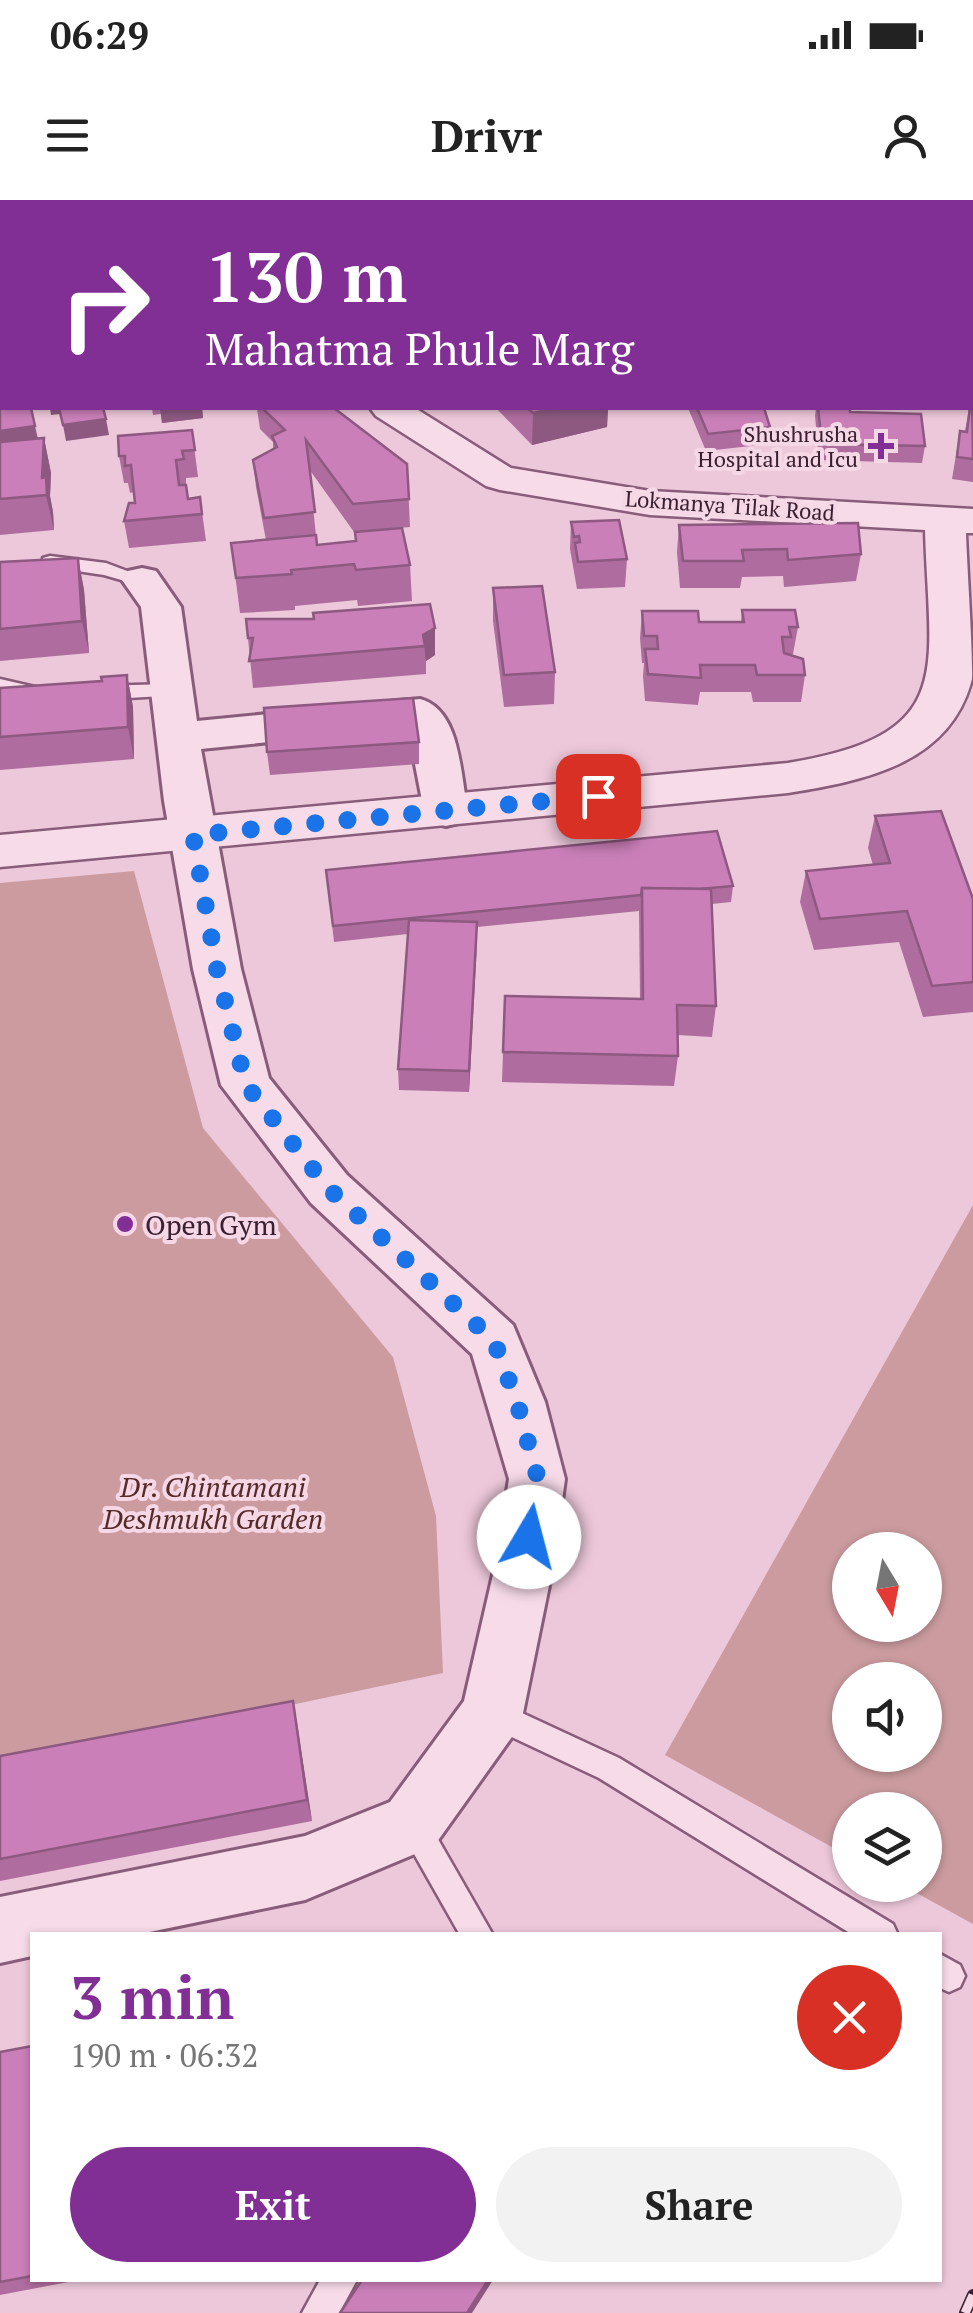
<!DOCTYPE html>
<html lang="en">
<head>
<meta charset="utf-8">
<style>
	body { margin:0; font-family:"PT Serif",serif; background:#f2f2f2; color:#222; height:100vh; display:flex; flex-direction:column; font-size:38px; white-space:nowrap }
	* { box-sizing:border-box; margin:0 }
	p { font-size:32px; color:#767676 }
	.icon { flex:none; width:55px; height:55px; fill:none; stroke:currentColor; stroke-width:2; stroke-linecap:round; stroke-linejoin:round }
	.map { position:relative; flex:1; overflow:hidden }
	.sheet { position:absolute; left:30px; top:1732px; width:912px; height:350px; display:flex; flex-direction:column; background:#fff; border-radius:0px; box-shadow:0 2px 8px #0004 }
	.sheet>* { flex:none }
	.guide { position:absolute; left:0px; top:0px; width:975px; height:210px; box-shadow:0 2px 8px #0004; background:#822f95; color:#fff; overflow:hidden }
	.needle { width:65px; rotate:170deg }
	.fabs { position:absolute; left:832px; top:1332px; display:grid; gap:20px }
	.fabs a { display:grid; place-items:center; width:110px; height:110px; border-radius:50%; background:#fff; box-shadow:0 2px 8px #0004; font-size:50px }
	.pin { position:absolute; display:grid; place-items:center; width:85px; height:85px; color:#fff; margin:-42px; border-radius:20px; box-shadow:0 5px 15px #0006 }
	.me { position:absolute; width:110px; margin:-55px; rotate:8deg; stroke-linejoin:round; filter:drop-shadow(0 0 8px #0008) }
	.turn { display:flex; align-items:center; gap:35px; height:210px; padding:0 40px; font-size:45px }
	.turn .icon { width:130px; height:130px; stroke-width:2.5 }
	.turn b { display:block; font-size:70px; line-height:85px }
	.round { display:grid; place-items:center; flex:none; width:105px; height:105px; border-radius:52px; background:#f2f2f2 }
	.headline { display:flex; align-items:center; justify-content:space-between; height:170px; padding:0 40px }
	h1 { font-size:60px; font-weight:700; line-height:75px; color:#822f95 }
	.primary-button { display:flex; gap:20px; margin-top:auto; padding:20px 40px }
	.primary-button a { flex:1; height:115px; border-radius:60px; background:#822f95; color:#fff; font-size:40px; font-weight:700; line-height:115px; text-align:center }
	.primary-button a+a { background:#f2f2f2; color:#222 }
	.status { display:flex; justify-content:space-between; align-items:center; height:70px; padding:0 50px; background:#fff; direction:ltr }
	.status svg { height:28px; fill:currentColor }
	header { display:flex; justify-content:space-between; align-items:center; height:130px; padding:0 40px; background:#fff; font-size:45px; font-weight:700 }
	.map>svg:first-child { display:block }
</style>
</head>
<body>
<div class="status"><b>06:29</b><svg viewBox="0 0 49 12"><path d="M0 12V9h3v3zM5 12V6h3v6zM10 12V3h3v9zM15 12V0h3v12zM26 1h20v11H26zM47 4h2v5h-2z"/></svg></div>
<header><svg class="icon" aria-label="menu" viewBox="0 0 24 24"><path d="M4 6h16M4 12h16M4 18h16"/></svg>Drivr<svg class="icon" aria-label="person" viewBox="0 0 24 24"><circle cx="12" cy="8" r="4"/><path d="M4 21q1-7 8-7t8 7"/></svg></header>
<div class="map">
<svg width="973" height="2113" viewBox="0 0 973 2113">
	<rect width="100%" height="100%" fill="#edc8da"/>
	<g fill="#cb9b9f" fill-rule="evenodd">
		<path d="M134,671L203,928L393,1157L436,1316L443,1473L0,1566V683Z"/>
		<path d="M973,1005V1724L902,1685H925V1610H850V1657L665,1555ZM925,1350V1425H850V1350ZM850,1480H925V1555H850Z"/>
	</g>
	<g fill="none" stroke-linecap="round" stroke-linejoin="round">
		<defs>
			<g id="service">
				<path d="M926,0H942V2H927Z"/>
				<rect x="972" y="98" width="1" height="10"/>
				<path d="M50,356L106,363L151,380L142,386L104,375L43,366V358Z"/>
				<path d="M0,479L48,490L51,495L41,502L0,491Z"/>
				<path d="M171,484L181,490L178,495L96,500L86,493L96,486Z"/>
				<path d="M492,1499L619,1558L893,1724L898,1735H853L599,1578L482,1523L477,1513L482,1503Z"/>
				<path d="M412,1609L423,1613L493,1735H460L397,1624L401,1613Z"/>
				<path d="M940,1754L960,1765L965,1776L960,1787L949,1792L940,1788Z"/>
				<path d="M320,2080H357L339,2113H302Z"/>
			</g>
			<g id="minor">
				<path d="M13,0H53L54,2H14Z"/>
				<path d="M142,368L156,371L181,407L197,521L420,499C461,510 460,575 468,611L462,622L446,626L430,622L424,611L408,528L201,549L241,769L269,878L347,975L513,1125L545,1202L565,1279L553,1366L523,1513L514,1534L434,1646L305,1700L135,1735H32V1756L0,1763V1697L305,1636L390,1602L464,1501L495,1366L509,1279L472,1154L311,1003L221,885L193,769L164,601L141,407L122,380L128,371Z"/>
			</g>
			<g id="tertiary">
				<rect x="231" y="0" width="34" height="2"/>
				<path d="M370,208H415L511,268L650,291L973,309V333H966C967,365 973,453 972,479C950,565 862,581 788,593L0,667V635L788,563C958,535 929,473 925,330L650,315L500,290L486,286L376,216Z"/>
			</g>
		</defs>
		<use href="#service" stroke="#885d79" stroke-width="5"/>
		<use href="#minor" stroke="#885d79" stroke-width="6"/>
		<use href="#tertiary" stroke="#885d79" stroke-width="5"/>
		<use href="#service" fill="#f8dbe9" fill-rule="evenodd"/>
		<use href="#minor" fill="#f8dbe9" fill-rule="evenodd"/>
		<use href="#tertiary" fill="#f8dbe9" fill-rule="evenodd"/>
		<defs>
			<path id="rail" d="M965,2113L973,2095"/>
		</defs>
		<use href="#rail" stroke="#392032" stroke-width="12"/>
		<use href="#rail" stroke="#f5d7e5" stroke-width="9" stroke-dasharray="28" stroke-linecap="butt"/>
	</g>
	<g fill="#ae6d9e">
		<path d="M135,0H194V2H139Z"/>
		<path d="M628,0H831L830,2H627Z"/>
		<path d="M973,197V282L952,279L960,231H965L969,208H972Z"/>
		<path d="M0,204L38,239L44,238L51,273L50,296L53,312L54,330L0,335Z"/>
		<path d="M152,208H202L203,218L162,223L161,214L153,215Z"/>
		<path d="M255,208H334L407,264L410,327L354,332L309,269L317,345L355,341V332L410,365L412,401L358,406L357,400L295,406V410L240,413L231,343L266,340L256,287L253,260L273,249V242L260,229L257,209Z"/>
		<path d="M496,208H608L607,227L532,245Z"/>
		<path d="M688,208H764L770,227L768,244L706,251Z"/>
		<path d="M816,208H850V212L925,246L922,263L819,260L815,216Z"/>
		<path d="M192,230L198,277L186,278V287L188,299L200,297L206,341L129,348L124,321L135,303L134,292L130,293L128,283H124L119,256Z"/>
		<path d="M571,322L627,359L625,387L577,389L570,349Z"/>
		<path d="M679,325L861,354L856,381L784,387L783,376L742,377L740,388H680L677,352Z"/>
		<path d="M78,358L84,390L89,453L0,461V362Z"/>
		<path d="M493,388L555,472L554,504L504,507L493,421Z"/>
		<path d="M430,404L435,455L426,461V474L253,488L246,419H314Z"/>
		<path d="M742,410L798,427L793,454H788L805,475L801,502H753L751,492H700L698,505L645,501L643,476L644,463H642L640,438L642,411L699,422H741Z"/>
		<path d="M127,475L133,507L134,559L0,570V488L102,481Z"/>
		<path d="M419,542V564L270,575L267,552Z"/>
		<path d="M875,616L973,699V812L923,817L899,742L814,750L800,702L806,671L873,665L868,648Z"/>
		<path d="M326,670L733,686L731,702L712,704L716,806L712,837L677,835L678,856L674,886L502,882L503,852L640,799L639,711L477,727L469,892L399,890L398,869L408,734L334,742Z"/>
		<path d="M293,1501L312,1621L0,1681V1556Z"/>
		<path d="M32,1846V2080H79L0,2095V1852Z"/>
	</g>
	<g fill="#8d5981">
		<path d="M165,0H194V2H166Z"/>
		<path d="M947,0H973V10L972,2H946Z"/>
		<path d="M0,169L2,181V198H0Z"/>
		<path d="M50,208H59L60,214L51,215Z"/>
		<path d="M160,208H202L203,218L162,223Z"/>
		<path d="M557,208H608L607,227L532,245L533,213Z"/>
		<path d="M106,219L109,235L66,241L63,225Z"/>
		<path d="M35,226L40,248L0,254V231Z"/>
		<path d="M44,238L51,273L50,296L53,312L54,330L42,278Z"/>
		<path d="M78,358L84,390L89,453L82,421Z"/>
		<path d="M435,428V455L426,461L423,435Z"/>
		<path d="M127,475L133,507L134,559L128,527Z"/>
		<path d="M477,722V743L469,892V871Z"/>
		<path d="M293,1501L297,1523L312,1621L307,1600Z"/>
		<path d="M488,2080H493L472,2113H467Z"/>
	</g>
	<g fill="#ca7fb8" stroke="#8d5981" stroke-width="2.5">
		<path d="M341,0H394L395,2H342Z"/>
		<path d="M679,0H826L825,2H672Z"/>
		<path d="M972,197L973,259L957,257L960,231L967,232L970,208H972Z"/>
		<path d="M0,204H2V208H31L35,226L0,231Z"/>
		<path d="M59,208H103L106,219L63,225Z"/>
		<path d="M262,208H334L407,264L409,299L353,304L306,240L315,312L264,318L253,260L277,247L272,236L285,230Z"/>
		<path d="M527,208H557L533,213Z"/>
		<path d="M697,208H764L770,227L708,234Z"/>
		<path d="M818,208H850V212L921,214L925,246L822,244Z"/>
		<path d="M192,230L195,250L182,251L184,259L176,260L179,285H186L188,299L200,297L202,314L124,321L129,303H135L131,265L125,266V256H119L118,236Z"/>
		<path d="M44,238L42,278L46,277L47,295L0,299V242Z"/>
		<path d="M619,320L627,359L578,362L575,343L580,342L579,336L574,337L571,322Z"/>
		<path d="M858,323L861,354L788,360L787,349L742,350L744,361H683L679,325Z"/>
		<path d="M402,328L410,365L356,370L354,364L291,370L292,374L236,378L231,343L316,335L317,345L356,341L355,332Z"/>
		<path d="M78,358L82,421L0,429V362Z"/>
		<path d="M542,386L555,472L504,475L493,388Z"/>
		<path d="M430,404L435,428L423,435L425,446L249,461L253,438H248L246,419H314L313,413Z"/>
		<path d="M742,410H795L798,427H789L791,437H782L784,453L803,459L805,475H757L755,465H700L701,478L648,474L645,449H658L657,436H644L642,411H698L699,422H744Z"/>
		<path d="M127,475L128,527L0,537V488L102,481L101,477Z"/>
		<path d="M413,498L419,542L267,552L264,508Z"/>
		<path d="M941,611L973,699V782L932,786L907,711L820,719L806,671L890,663L875,616Z"/>
		<path d="M717,631L733,686L699,689L642,688L641,695L333,726L326,670Z"/>
		<path d="M642,688L711,689L716,806L677,805L678,856L503,852L505,796L643,799Z"/>
		<path d="M409,720L477,722L469,871L398,869Z"/>
		<path d="M293,1501L307,1600L0,1659V1556Z"/>
		<path d="M32,1846V2076L0,2082V1852Z"/>
		<path d="M362,2080H488L467,2113H340Z"/>
	</g>
	<g fill="none" stroke-linecap="round" stroke-linejoin="round">
		<path stroke="#1a73e8" stroke-width="18" stroke-dasharray="0 32.4" d="M529,1337L538,1279L517,1202L494,1141L329,989L246,885L217,769L193,635L598,596"/>
	</g>
	<g fill="#822f95" stroke="#f5d7e5" stroke-width="4">
		<path d="M876 231h10v10h10v10h-10v10h-10v-10h-10v-10h10z"/>
		<circle cx="125" cy="1024" r="10"/>
	</g>
	<g text-anchor="middle" dominant-baseline="central" stroke-width="8" stroke-linejoin="round" paint-order="stroke">
		<g font-size="22" fill="#392032" stroke="#f5d7e5" text-anchor="end">
			<text x="858" y="233">Shushrusha<tspan x="858" dy="25">Hospital and Icu</tspan></text>
		</g>
		<g font-size="22" fill="#392032" stroke="#f5d7e5">
			<text transform="translate(730 305) rotate(4)">Lokmanya Tilak Road</text>
		</g>
		<g font-size="28" fill="#392032" stroke="#f5d7e5" text-anchor="start">
			<text x="145" y="1024">Open Gym</text>
		</g>
		<g font-size="28" font-style="italic" fill="#552b28" stroke="#f5d7e5">
			<text x="213" y="1286">Dr. Chintamani<tspan x="213" dy="32">Deshmukh Garden</tspan></text>
		</g>
	</g>
</svg>
<div class="fabs">
<a><svg class="needle" viewBox="-14 -14 28 28"><path d="M0-13l5 13h-10z" fill="#e53935"/><path d="M0 13l5-13h-10z" fill="#767676"/></svg></a>
<a><svg class="icon" aria-label="sound" viewBox="0 0 24 24"><path d="M4 9h4l5-4v14l-5-4H4zM17 9q2 3 0 6"/></svg></a>
<a><svg class="icon" aria-label="layers" viewBox="0 0 24 24"><path d="M12 4l9 5-9 5-9-5zM3 14l9 5 9-5"/></svg></a>
</div>
<div class="pin" style="left:598px;top:596px;background:#d93025"><svg class="icon" aria-label="arrive" viewBox="0 0 24 24"><path d="M6 21V4h12l-3 4 3 4H6"/></svg></div>
<svg class="me" style="left:529px;top:1337px" viewBox="-20 -20 40 40"><circle r="19" fill="#fff"/><path d="M0-13L10 11 0 6-10 11z" fill="#1a73e8"/></svg>
<div class="guide">
<div class="turn"><svg class="icon" aria-label="right" viewBox="0 0 24 24"><path d="M7 20v-9h11M14 6l5 5-5 5"/></svg><div><b>130 m</b>Mahatma Phule Marg</div></div>
</div>
<section class="sheet">
<div class="headline"><div><h1>3 min</h1><p>190 m · 06:32</p></div><a class="round" style="background:#d93025;color:#fff"><svg class="icon" aria-label="close" viewBox="0 0 24 24"><path d="M6 6l12 12M18 6L6 18"/></svg></a></div>
<div class="primary-button"><a>Exit</a><a>Share</a></div>
</section>
</div>
</body>
</html>
